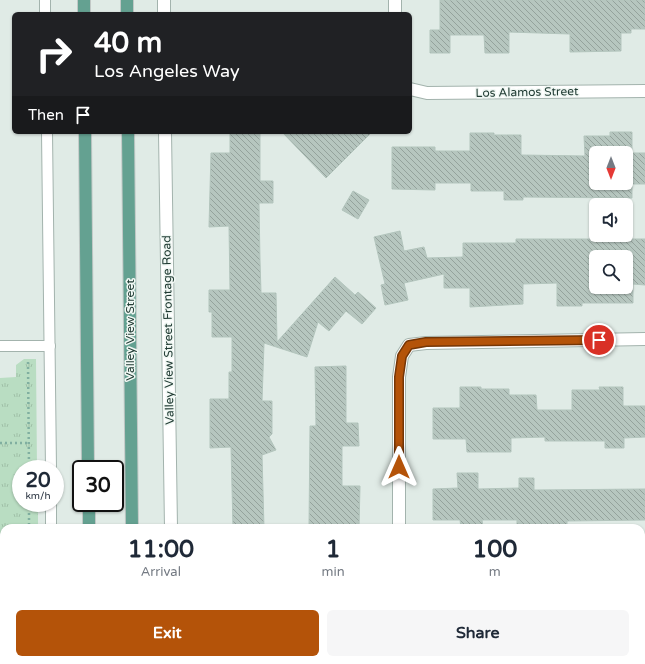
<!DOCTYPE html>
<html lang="en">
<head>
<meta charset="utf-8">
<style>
	body { margin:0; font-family:"Varela Round",sans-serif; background:#f6f6f7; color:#1f2937; height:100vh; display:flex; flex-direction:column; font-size:15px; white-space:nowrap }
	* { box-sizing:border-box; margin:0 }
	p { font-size:13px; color:#747a83 }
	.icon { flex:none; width:22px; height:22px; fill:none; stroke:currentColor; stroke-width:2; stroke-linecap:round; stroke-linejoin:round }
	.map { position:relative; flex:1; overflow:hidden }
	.sheet { position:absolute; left:0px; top:524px; width:645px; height:140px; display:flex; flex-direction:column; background:#fff; border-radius:12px 12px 0 0; box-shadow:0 1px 3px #0004 }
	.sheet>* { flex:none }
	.hud { position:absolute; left:12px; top:12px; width:400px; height:122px; border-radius:6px; box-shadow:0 1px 3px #0004; background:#202124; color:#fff; overflow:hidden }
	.needle { width:26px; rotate:180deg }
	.controls { position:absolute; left:589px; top:146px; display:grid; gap:8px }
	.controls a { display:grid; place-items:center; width:44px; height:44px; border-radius:6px; background:#fff; box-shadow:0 1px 3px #0004; font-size:20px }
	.speed { position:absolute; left:12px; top:460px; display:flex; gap:8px; font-size:20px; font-weight:700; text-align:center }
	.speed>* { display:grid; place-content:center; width:52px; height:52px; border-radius:50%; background:#fff; box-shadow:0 1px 3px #0004; line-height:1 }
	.speed small { font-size:10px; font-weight:400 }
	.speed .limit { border:2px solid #111; border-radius:6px; background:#fff; color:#111 }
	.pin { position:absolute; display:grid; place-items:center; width:34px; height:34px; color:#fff; margin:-17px; border:2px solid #fff; border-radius:50%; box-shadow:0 1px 4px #0007 }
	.me { position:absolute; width:44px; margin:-22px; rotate:0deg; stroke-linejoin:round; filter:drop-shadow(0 0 3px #0008) }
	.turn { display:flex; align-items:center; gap:14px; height:84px; padding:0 16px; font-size:18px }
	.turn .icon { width:52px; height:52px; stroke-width:2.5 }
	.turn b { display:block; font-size:28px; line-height:34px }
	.then { display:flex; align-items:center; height:38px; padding:0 16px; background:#0003; gap:8px; font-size:15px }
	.eta { display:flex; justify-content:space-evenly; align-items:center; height:68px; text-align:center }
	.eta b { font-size:24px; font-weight:800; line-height:28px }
	.action { display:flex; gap:8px; margin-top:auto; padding:8px 16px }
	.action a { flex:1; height:46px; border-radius:6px; background:#b45309; color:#fff; font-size:16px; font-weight:800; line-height:46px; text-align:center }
	.action a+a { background:#f6f6f7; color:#1f2937 }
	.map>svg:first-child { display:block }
</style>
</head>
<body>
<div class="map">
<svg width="645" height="664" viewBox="0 0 645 664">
	<defs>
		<pattern id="grass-tufts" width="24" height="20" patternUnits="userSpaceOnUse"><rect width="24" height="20" fill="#b9ddc2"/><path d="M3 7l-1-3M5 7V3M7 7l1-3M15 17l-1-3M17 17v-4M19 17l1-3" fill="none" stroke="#9fbfa7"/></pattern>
		<pattern id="park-crowns" width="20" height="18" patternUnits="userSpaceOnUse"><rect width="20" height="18" fill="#b9ddc2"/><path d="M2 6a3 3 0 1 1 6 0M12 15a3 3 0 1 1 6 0" fill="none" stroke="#9fbfa7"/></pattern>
		<pattern id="building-back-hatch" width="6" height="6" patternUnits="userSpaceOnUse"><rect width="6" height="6" fill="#b6c6bf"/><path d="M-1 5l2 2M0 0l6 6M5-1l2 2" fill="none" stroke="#94a29c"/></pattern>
	</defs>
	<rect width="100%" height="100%" fill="#e0ebe6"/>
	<path fill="url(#grass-tufts)" d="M24,359H36L37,469H21V503H38V528H4V633H0V378L16,377V365Z"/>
	<rect fill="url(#park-crowns)" x="10" y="660" width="29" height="4"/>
	<g fill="url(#building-back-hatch)" stroke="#b3c5bd" fill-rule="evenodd">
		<path d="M440,0H645V29H631V33H621V51L570,52V34L509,32V53H485L484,35H450V53H430V30H440Z"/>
		<path d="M230,132H260V181H273V203H259L260,261L261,293H276L277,342L335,277L355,295L358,292L376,308L362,324L346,311L329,331L318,322L307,357L264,343L262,401H272V434L269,437L276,450L262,455L264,528H233L231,447L210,448V399H229V372H232V337H212V312H209V290H230L229,226L209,227L211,153H230Z"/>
		<path d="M282,132H372L326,178Z"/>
		<path d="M610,132H632V153H645V184H632V198L523,197V200H504V191H471V183H435V190L392,189V147H435V151H470V133H494V135H521V155L585,156L584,136H610ZM596,153H626V183H596Z"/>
		<path d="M353,191L369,200L358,219L342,210Z"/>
		<path d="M400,231L404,251L424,247L427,258L463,257V243H516V239H645V285L633,284V303H582V306H557V283L523,284V304L470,307V288H444V274L404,283L408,300L385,305L381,285L385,284L374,237ZM596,257H626V287H596Z"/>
		<path d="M346,366V423H358L359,446H342V486H360L359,528H309L310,426H316L315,367Z"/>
		<path d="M460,387H481V389H509V395H536L537,410H572V390H600L599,387H623V406H645V437L624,438V448H605V441H545V437L511,438V452H467L466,439H433V408H460Z"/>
		<path d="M457,473H478V489L519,488V478H534V490L645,489V520L567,521V528H517V520H482L483,528H461L460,520H433V489L458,488Z"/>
	</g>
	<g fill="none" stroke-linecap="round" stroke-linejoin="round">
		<defs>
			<g id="service">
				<path d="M45,0V14"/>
				<path d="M47,132L51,469"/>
				<path d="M0,346H50"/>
				<path d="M51,503V528"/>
				<path d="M0,583L4,582"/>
				<path d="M52,660V664"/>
			</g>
			<g id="minor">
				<path d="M164,0V14"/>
				<path d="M395,0V14"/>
				<path d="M410,89L427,93L645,91"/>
				<path d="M165,132L171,528"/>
				<path d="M399,528V377L402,356L409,345L426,343L645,339"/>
				<path d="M641,577H645"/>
				<path d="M173,660V664"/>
			</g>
			<g id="primary">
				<path d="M84,0V14"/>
				<path d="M127,0V14"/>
				<path d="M85,132L88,469"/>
				<path d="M128,132L132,528"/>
				<path d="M89,503V528"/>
				<path d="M90,660V664"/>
				<path d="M133,660V664"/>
			</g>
		</defs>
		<use href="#service" stroke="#a3b3ad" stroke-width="12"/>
		<use href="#minor" stroke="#a3b3ad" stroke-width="14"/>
		<use href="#primary" stroke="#c1c8c6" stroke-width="14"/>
		<g stroke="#80afa0" stroke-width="2.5" stroke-dasharray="2 3" stroke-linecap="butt">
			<path d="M28,362L29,469"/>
			<path d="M0,443H29"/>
			<path d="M29,503V528"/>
			<path d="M30,660V664"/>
		</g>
		<use href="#service" stroke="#fff" stroke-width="10"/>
		<use href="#minor" stroke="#fff" stroke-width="12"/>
		<use href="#primary" stroke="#64a191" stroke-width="12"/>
	</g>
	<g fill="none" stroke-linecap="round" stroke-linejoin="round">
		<defs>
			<path id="route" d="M399,467V377L402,356L409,345L426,342L599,340"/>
		</defs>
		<use href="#route" stroke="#753606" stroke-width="10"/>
		<use href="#route" stroke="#b45309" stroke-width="7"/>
	</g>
	<g text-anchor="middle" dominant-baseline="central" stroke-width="3" stroke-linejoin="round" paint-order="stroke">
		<g font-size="12" fill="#213c34" stroke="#f1f8f4">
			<text transform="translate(527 92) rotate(-1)">Los Alamos Street</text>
			<text transform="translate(130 330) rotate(-90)">Valley View Street</text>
			<text transform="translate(168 330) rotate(-91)">Valley View Street Frontage Road</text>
		</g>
	</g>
</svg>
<div class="controls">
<a><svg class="needle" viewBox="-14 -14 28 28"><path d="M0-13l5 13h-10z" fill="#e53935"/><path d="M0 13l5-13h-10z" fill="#747a83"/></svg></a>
<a><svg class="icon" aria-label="sound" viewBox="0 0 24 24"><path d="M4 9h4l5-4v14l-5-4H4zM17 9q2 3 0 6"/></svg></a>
<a><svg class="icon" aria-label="search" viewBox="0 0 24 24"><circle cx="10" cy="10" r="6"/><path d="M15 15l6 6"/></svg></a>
</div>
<div class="speed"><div>20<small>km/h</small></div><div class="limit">30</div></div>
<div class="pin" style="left:599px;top:340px;background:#d93025"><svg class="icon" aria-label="arrive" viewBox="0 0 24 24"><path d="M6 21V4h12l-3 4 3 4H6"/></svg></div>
<svg class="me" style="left:399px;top:467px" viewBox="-20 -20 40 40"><path d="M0-17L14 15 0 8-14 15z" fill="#b45309" stroke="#fff" stroke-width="4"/></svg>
<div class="hud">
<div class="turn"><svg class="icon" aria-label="right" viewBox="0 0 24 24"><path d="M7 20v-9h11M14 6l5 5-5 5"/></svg><div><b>40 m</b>Los Angeles Way</div></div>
<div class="then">Then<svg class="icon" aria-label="arrive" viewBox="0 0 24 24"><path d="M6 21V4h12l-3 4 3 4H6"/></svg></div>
</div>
<section class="sheet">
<div class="eta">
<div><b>11:00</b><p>Arrival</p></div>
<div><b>1</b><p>min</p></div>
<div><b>100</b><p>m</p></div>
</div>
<div class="action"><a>Exit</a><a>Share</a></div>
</section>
</div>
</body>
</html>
